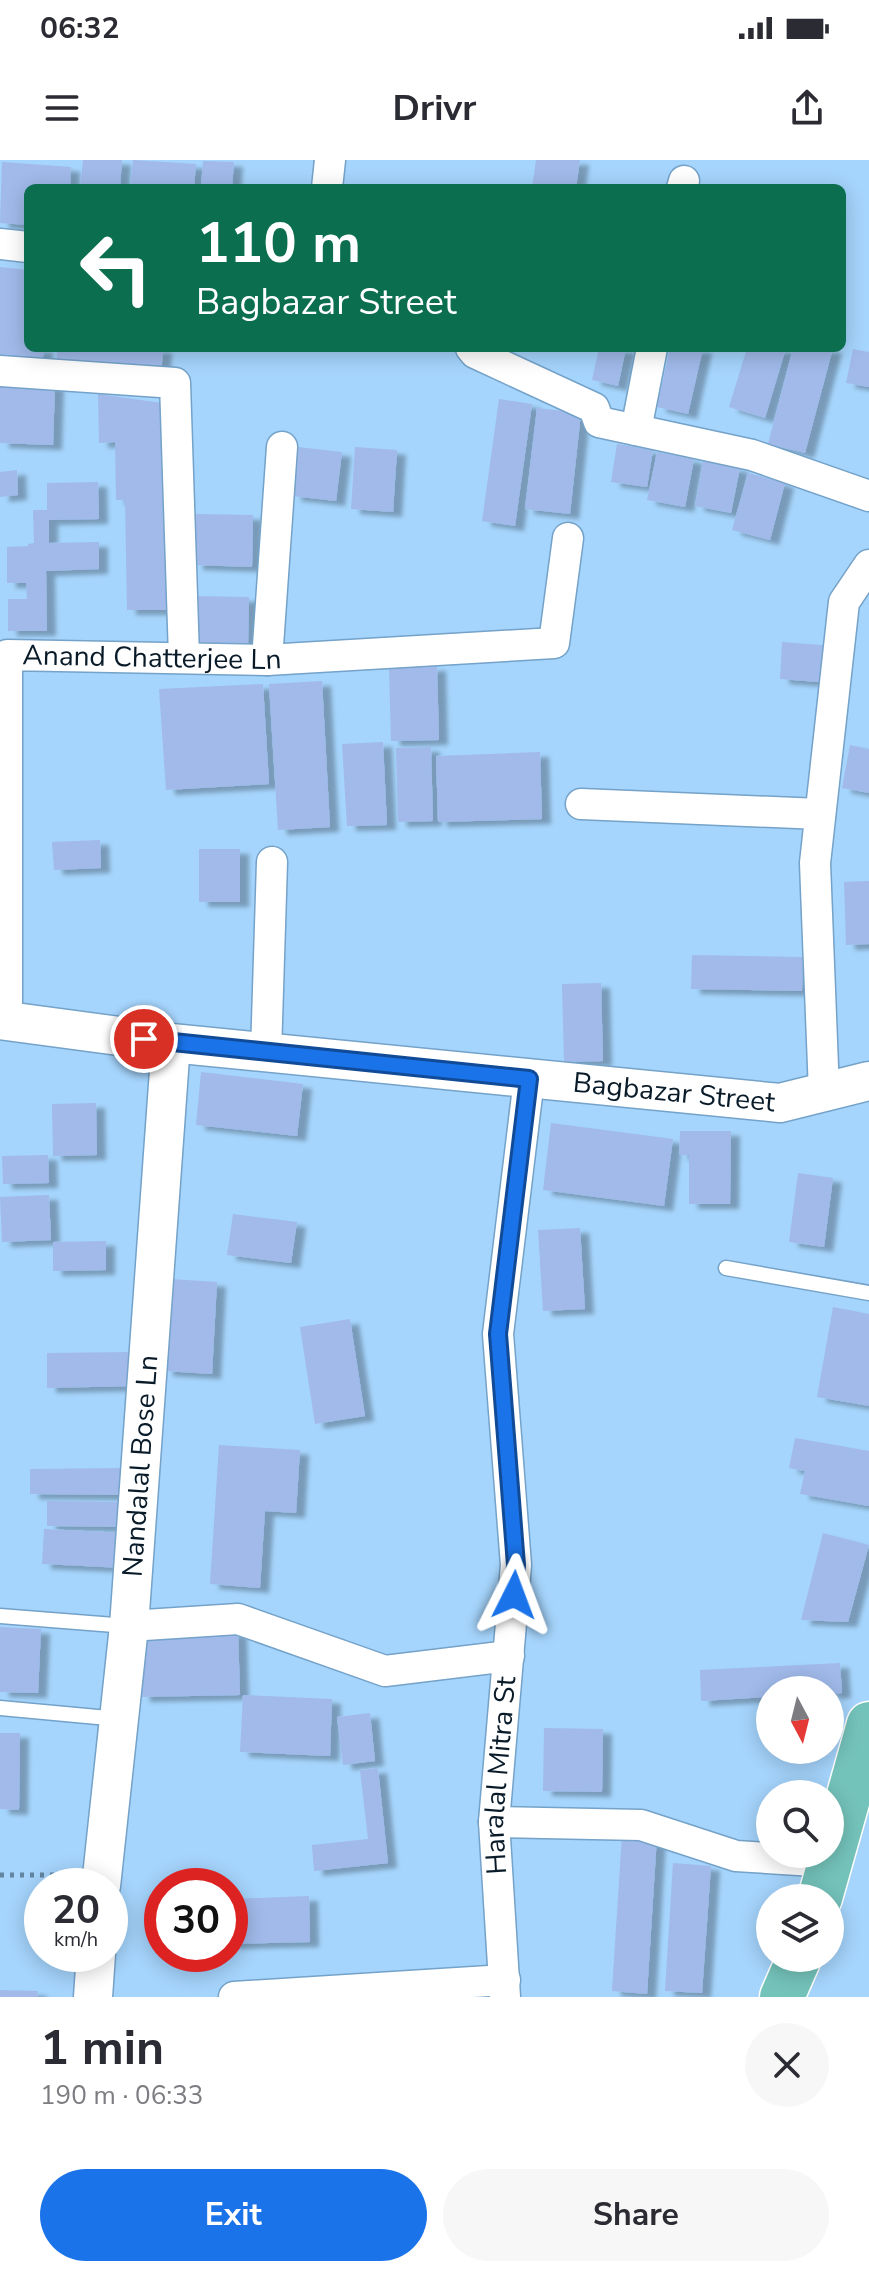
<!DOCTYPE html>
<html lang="en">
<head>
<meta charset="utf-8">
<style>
	body { margin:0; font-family:"Nunito Sans",sans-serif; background:#f7f7f7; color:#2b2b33; height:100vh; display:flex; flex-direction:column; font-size:30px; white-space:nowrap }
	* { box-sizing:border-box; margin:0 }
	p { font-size:26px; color:#7c7c81 }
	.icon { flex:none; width:44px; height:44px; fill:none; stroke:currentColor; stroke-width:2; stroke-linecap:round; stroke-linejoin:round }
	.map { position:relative; height:1837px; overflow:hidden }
	.details { display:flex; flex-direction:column; background:#fff; flex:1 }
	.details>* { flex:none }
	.hud { position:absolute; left:24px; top:24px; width:822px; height:168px; border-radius:12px; box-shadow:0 4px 20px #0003; background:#0b6e4f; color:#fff; overflow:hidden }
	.needle { width:52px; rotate:173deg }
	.buttons { position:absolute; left:756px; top:1516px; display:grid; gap:16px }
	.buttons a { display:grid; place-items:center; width:88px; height:88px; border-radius:50%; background:#fff; box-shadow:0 4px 20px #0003; font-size:40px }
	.speed { position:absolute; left:24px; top:1708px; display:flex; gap:16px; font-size:40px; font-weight:700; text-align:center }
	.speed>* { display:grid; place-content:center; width:104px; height:104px; border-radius:50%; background:#fff; box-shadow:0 4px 20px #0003; line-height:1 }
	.speed small { font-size:20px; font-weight:400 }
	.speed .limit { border:12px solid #d22; background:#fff; color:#111 }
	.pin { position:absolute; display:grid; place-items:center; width:68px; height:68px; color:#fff; margin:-34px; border:4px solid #fff; border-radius:50%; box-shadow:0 2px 8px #0007 }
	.me { position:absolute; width:88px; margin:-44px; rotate:3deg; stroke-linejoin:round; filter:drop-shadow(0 0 6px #0008) }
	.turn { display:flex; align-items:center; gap:28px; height:168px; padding:0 40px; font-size:36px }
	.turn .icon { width:104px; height:104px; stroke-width:2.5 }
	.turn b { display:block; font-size:56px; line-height:68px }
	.round { display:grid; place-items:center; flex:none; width:84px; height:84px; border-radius:42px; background:#f7f7f7 }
	.summary { display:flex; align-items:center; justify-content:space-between; height:136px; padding:0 40px }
	h1 { font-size:48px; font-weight:700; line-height:60px }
	.action { display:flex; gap:16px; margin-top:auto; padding:16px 40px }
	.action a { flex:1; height:92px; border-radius:48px; background:#1a73e8; color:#fff; font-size:32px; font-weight:700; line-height:92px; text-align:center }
	.action a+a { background:#f7f7f7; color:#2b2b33 }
	.status { display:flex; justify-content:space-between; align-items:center; height:56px; padding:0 40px; background:#fff; direction:ltr }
	.status svg { height:22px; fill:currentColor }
	header { display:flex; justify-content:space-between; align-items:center; height:104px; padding:0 40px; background:#fff; font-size:36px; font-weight:700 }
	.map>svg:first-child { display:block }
</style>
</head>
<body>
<div class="status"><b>06:32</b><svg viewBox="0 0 49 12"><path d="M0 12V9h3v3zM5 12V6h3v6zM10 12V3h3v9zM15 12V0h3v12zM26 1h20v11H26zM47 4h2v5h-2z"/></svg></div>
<header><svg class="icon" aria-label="menu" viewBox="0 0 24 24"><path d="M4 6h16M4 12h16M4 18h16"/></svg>Drivr<svg class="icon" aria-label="share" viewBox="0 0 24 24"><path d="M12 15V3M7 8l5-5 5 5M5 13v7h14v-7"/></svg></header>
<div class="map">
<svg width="869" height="1837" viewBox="0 0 869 1837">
	<defs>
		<filter id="shadow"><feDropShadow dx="9" dy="5" stdDeviation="2" flood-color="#0004"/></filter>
	</defs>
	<rect width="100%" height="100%" fill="#a5d4fc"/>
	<g fill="#a1baea" filter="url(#shadow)">
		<path d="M83,0H122L120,28H80Z"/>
		<path d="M133,0L196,4L194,28H130Z"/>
		<path d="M536,0H580L576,28H532Z"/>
		<path d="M203,1L234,2L232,28H201Z"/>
		<path d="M2,2L71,7L70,28H28V65L0,63Z"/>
		<path d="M0,107L28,110V188H44L42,207L0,203Z"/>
		<path d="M57,188H163L161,217L56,210Z"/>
		<path d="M599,188H626L618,226L592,220Z"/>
		<path d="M670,188H703L688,254L657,247Z"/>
		<path d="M747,188H786L765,258L729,247Z"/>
		<path d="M793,188H833L805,293L768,284Z"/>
		<path d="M853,189L869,192V227L846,223Z"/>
		<path d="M0,223L55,224L53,285L0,283Z"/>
		<path d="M98,234L169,244L170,450H127L125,340H116L115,282L99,283Z"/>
		<path d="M499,239L532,244L515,366L482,361Z"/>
		<path d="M537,248L581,253L570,354L525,349Z"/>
		<path d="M617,284L653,290L647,327L611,322Z"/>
		<path d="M298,287L342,292L336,341L292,336Z"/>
		<path d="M355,287L397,290L393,352L351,349Z"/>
		<path d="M657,292L694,299L685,347L647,340Z"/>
		<path d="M703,301L740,308L731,353L695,346Z"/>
		<path d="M17,310L18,335L0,337V312Z"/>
		<path d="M748,313L785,323L770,380L732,370Z"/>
		<path d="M98,322L99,359L49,360V383L99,382V409L46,411L47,471H8V439H27L26,423H7V387L28,386V384L34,383L33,350H47V323Z"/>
		<path d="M195,354L253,355L252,407L194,405Z"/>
		<path d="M190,436L249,437L248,485L189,484Z"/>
		<path d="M782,482L834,486L831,523L780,519Z"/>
		<path d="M437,506L439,580L391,581L389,508Z"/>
		<path d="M322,521L330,667L278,670L269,524Z"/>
		<path d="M263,524L269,624L166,630L159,529Z"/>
		<path d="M383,582L387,665L347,666L342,584Z"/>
		<path d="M850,585L869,589V633L842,628Z"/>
		<path d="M431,587L433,661L398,662L396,588Z"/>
		<path d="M540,592L542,659L438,662L436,596Z"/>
		<path d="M100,680L101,708L54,710L52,682Z"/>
		<rect x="199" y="689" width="41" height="53"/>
		<path d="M869,721V784L846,785L844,722Z"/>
		<path d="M692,795L803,797L802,831L691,829Z"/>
		<path d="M601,823L603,901L564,902L562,824Z"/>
		<path d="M201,912L303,924L297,976L196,965Z"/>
		<path d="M96,943L97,995L53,996L52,944Z"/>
		<path d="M551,963L673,979L664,1046L543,1030Z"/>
		<path d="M680,971H731L730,1044H689V995H679Z"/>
		<path d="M48,995L49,1023L3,1024L2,996Z"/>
		<path d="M798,1013L833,1018L824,1087L789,1082Z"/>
		<path d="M49,1035L51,1080L2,1082L0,1037Z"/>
		<path d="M233,1054L297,1062L291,1103L227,1095Z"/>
		<path d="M580,1068L585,1149L543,1151L538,1070Z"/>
		<path d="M106,1081V1110L53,1111V1082Z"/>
		<path d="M170,1119L217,1122L212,1214L164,1211Z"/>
		<path d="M833,1147L869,1154V1246L817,1237Z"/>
		<path d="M350,1159L365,1256L315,1264L300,1167Z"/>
		<path d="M133,1192L134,1226L47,1228V1193Z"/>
		<path d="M795,1278L869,1291V1346L800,1334L805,1311L789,1308Z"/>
		<path d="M219,1285L300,1290L296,1353L265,1351L260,1428L210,1424Z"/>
		<path d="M125,1308V1335L30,1334V1309Z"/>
		<path d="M47,1341L125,1342V1367L47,1366Z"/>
		<path d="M44,1369L125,1373L124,1408L42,1404Z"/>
		<path d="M823,1373L869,1385L848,1462L801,1460Z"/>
		<path d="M0,1467L41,1469L38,1533L0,1532Z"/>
		<path d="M238,1471L240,1535L141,1537L140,1474Z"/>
		<path d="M840,1503L842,1533L830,1534V1530H770V1537L701,1541L700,1510Z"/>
		<path d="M243,1535L332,1539L330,1596L240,1592Z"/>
		<path d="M370,1553L375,1601L343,1605L337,1557Z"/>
		<path d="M544,1568L603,1569L602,1632L543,1631Z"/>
		<path d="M0,1573H20L19,1650L0,1649Z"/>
		<path d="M378,1608L388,1703L314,1711L312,1685L368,1679L360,1610Z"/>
		<path d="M622,1674L657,1676L647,1834L612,1831Z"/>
		<path d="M673,1703L711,1706L702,1833L665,1831Z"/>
		<path d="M309,1736L310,1782L230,1784V1739Z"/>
		<path d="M0,1830L38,1831L37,1837H0Z"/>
	</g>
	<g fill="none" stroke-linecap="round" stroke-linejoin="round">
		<defs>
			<g id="service">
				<path d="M726,1108L869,1133"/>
				<path d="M0,1456L127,1466"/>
				<path d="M0,1548L119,1559"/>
			</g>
			<g id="minor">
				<path d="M327,28L330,0"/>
				<path d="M682,28L684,21"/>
				<path d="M0,84L28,87"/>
				<path d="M471,188L475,193L594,248L599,262L752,295L869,336"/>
				<path d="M0,211L175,223L184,497"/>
				<path d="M636,270L652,188"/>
				<path d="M267,500L282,287"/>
				<path d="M581,644L820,654"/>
				<path id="s1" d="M7,860V495L267,500L554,483L568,378"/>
				<path d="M266,893L272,702"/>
				<path d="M824,932L815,703L844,442L869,405"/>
				<path d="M129,1466L238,1459L385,1511L509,1496"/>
				<path d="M494,1662L641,1665L736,1696L830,1702"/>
				<path d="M234,1837L505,1820"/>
				<path id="s2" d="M505,1837L494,1662L516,1405L498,1174L529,919"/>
			</g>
			<g id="tertiary">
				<path id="s3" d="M0,860L171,883L780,943L869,921"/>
				<path id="s4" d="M101,1726L129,1466L171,883"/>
				<path d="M93,1837L96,1794"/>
			</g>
			<g id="primary">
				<path d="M820,1738L869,1564"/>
				<path d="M782,1837L799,1798"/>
			</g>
		</defs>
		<use href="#service" stroke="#74a2c8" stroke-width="17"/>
		<use href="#minor" stroke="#74a2c8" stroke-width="33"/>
		<use href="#tertiary" stroke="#74a2c8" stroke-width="41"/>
		<use href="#primary" stroke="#fff" stroke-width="47"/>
		<path stroke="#6285a1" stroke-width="5" stroke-dasharray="4 6" stroke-linecap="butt" d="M0,1715H67"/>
		<use href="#service" stroke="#fff" stroke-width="14"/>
		<use href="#minor" stroke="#fff" stroke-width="30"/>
		<use href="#tertiary" stroke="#fff" stroke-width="38"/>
		<use href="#primary" stroke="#74c3bb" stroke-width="44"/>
	</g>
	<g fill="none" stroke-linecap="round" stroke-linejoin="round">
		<defs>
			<path id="route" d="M144,879L529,919L498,1174L516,1405L514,1435"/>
		</defs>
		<use href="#route" stroke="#114b97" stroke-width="20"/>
		<use href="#route" stroke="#1a73e8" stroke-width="14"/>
	</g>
	<g text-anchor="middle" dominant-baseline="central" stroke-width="7" stroke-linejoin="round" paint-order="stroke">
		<g font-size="28" fill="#091b29" stroke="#a5d4fc">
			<text stroke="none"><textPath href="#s1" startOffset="510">Anand Chatterjee Ln</textPath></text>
			<text stroke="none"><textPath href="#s3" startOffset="678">Bagbazar Street</textPath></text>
			<text stroke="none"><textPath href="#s4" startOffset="422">Nandalal Bose Ln</textPath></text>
			<text stroke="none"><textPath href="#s2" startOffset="222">Haralal Mitra St</textPath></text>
		</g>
	</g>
</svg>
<div class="buttons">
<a><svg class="needle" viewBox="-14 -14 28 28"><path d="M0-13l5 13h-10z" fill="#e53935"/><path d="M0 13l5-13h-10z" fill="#7c7c81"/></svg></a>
<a><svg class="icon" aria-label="search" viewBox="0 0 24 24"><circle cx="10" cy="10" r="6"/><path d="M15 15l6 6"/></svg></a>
<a><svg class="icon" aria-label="layers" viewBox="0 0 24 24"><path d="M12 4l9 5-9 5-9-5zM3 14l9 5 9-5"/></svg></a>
</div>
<div class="speed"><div>20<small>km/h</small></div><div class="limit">30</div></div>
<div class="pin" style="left:144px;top:879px;background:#d93025"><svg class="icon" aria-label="arrive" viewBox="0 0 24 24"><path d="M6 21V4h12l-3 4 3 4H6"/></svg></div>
<svg class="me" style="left:514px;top:1435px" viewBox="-20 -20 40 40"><path d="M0-17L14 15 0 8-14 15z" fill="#1a73e8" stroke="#fff" stroke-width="4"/></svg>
<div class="hud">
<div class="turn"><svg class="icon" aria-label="left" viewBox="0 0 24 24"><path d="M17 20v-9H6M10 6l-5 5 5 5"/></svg><div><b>110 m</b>Bagbazar Street</div></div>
</div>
</div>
<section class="details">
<div class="summary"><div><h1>1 min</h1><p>190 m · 06:33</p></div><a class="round"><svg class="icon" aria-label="close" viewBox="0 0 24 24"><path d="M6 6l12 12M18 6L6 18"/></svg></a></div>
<div class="action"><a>Exit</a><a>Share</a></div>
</section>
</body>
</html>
